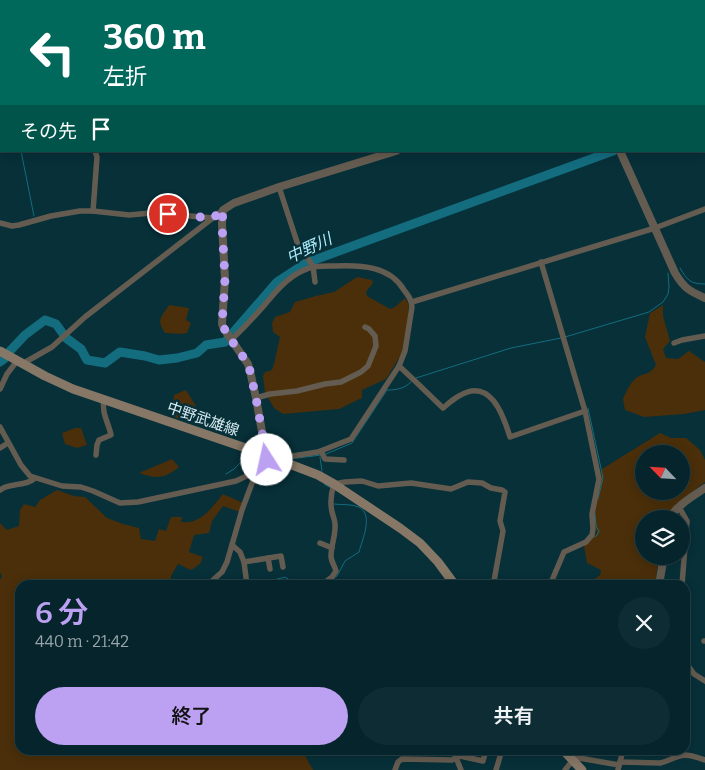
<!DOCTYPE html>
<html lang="ja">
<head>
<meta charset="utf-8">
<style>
	body { margin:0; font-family:Bitter,"Noto Sans JP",serif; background:#0e2c33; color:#f1f3f6; height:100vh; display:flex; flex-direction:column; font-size:19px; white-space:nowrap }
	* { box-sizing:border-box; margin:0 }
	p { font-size:16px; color:#97a4a9 }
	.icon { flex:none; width:28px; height:28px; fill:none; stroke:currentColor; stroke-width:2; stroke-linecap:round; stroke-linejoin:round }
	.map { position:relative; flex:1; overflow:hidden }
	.side { position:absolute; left:15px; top:580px; width:675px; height:175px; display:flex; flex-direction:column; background:#05242b; border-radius:15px; box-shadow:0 2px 12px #0003,0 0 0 1px #264147 }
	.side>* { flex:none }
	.top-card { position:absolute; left:0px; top:0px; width:705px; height:152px; box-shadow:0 2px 12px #0003,0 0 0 1px #264147; background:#00695c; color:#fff; overflow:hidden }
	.needle { width:32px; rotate:295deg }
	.controls { position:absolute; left:635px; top:445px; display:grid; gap:10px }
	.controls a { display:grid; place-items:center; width:55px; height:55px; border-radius:50%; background:#05242b; box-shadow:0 2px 12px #0003,0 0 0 1px #264147; font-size:25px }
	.pin { position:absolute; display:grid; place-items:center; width:42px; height:42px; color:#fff; margin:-21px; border:2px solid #fff; border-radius:50%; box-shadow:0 1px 5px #0007 }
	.me { position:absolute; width:55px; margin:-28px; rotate:350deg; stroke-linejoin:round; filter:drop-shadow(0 0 4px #0008) }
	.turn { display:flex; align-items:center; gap:18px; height:105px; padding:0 20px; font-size:22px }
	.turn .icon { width:65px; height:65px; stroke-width:2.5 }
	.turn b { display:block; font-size:35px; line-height:42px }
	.then { display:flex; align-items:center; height:48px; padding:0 20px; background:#0003; gap:10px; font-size:19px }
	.round { display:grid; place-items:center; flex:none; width:52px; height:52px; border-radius:26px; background:#0e2c33 }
	.overview { display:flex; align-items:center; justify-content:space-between; height:85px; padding:0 20px }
	h1 { font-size:30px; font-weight:600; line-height:38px; color:#bca0f2 }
	.action { display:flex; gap:10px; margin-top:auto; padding:10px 20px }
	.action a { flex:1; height:58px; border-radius:30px; background:#bca0f2; color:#111; font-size:20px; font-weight:600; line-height:58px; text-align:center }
	.action a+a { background:#0e2c33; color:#f1f3f6 }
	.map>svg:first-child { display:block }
</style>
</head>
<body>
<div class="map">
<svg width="705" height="770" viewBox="0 0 705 770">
	<rect width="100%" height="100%" fill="#073039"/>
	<g fill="#4a2f0a" fill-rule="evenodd">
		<path d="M357,277L372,280L373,283L366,292L367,296L390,309L395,307L405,298L409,305L408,318L402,353L386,379L362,390V398L339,409L283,414L274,408L265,392L263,376L265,372L272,370L274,364L280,337L273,332L272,323L275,317L290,312L295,302L316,296L334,292Z"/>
		<path d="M169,305L189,308L186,320L191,323L187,333L180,334L165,333C156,319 161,318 169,305Z"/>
		<path d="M663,305V316L670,341L663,349L666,358L678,359L689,351L705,362V410L684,414L644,417L625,410L623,399C626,392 630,383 636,378C645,372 649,376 656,365L645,337L650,313Z"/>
		<path d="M186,390L202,416L198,423L172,417L174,395Z"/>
		<path d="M75,428H81L87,445L77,448L65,444L62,433Z"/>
		<path d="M660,433L671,438H686L700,450L705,460V482L676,504L665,519H644V556H659L655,585H590L592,581L600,575L601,570L587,563L584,546L597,533L594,518L602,469ZM644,454H681V491H644Z"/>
		<path d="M172,459L179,467C164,479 157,479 139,473Z"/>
		<path d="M57,490L74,496L85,497L107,518L123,524L139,528L141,539L155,541L159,529L166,531L171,517H182L181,522C201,525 212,507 223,494L243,503L240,512L223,506L212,521L209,533L194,535L189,552L203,557L200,564L191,570L178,564L171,576V583L175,585H20V750H304L303,752L313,770H0V579L2,577L0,572V523L7,530L19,526L20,510L24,504L35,507L40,500Z"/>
	</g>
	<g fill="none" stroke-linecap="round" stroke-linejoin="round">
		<g stroke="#136d7f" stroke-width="1">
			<path d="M210,0V1"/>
			<path d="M0,39L1,46"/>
			<path d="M21,151L34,216"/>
			<path d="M680,268C687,280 690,284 705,284"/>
			<path d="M565,337L649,312L663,302L668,294L669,287L668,273"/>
			<path d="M416,378L511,348L561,338"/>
			<path d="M588,408L603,478L598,499"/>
			<path d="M326,454L352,443L387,390C396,390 404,389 411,382"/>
			<path d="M320,457L322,471"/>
			<path d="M289,459L322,455"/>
			<path d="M226,474L234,469L247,456"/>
			<path d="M324,484L331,488"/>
			<path d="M334,504C342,505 352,504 359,507C374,515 362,540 359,552L345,561L337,576L334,578"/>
			<path d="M595,537L597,535L599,531L596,526L595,513"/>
			<path d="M249,582L259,584L285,577L297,585"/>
			<path d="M237,585L242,580"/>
		</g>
		<g stroke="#136d7f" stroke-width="9">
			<path d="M704,118H705"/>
			<path d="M9,352L25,335L45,320L56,324L66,338L81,349L87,360L105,363L120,352L145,356L159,360L177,358L197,353L206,345L225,342L277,282L306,263L613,151"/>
			<path d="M0,362L4,359"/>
		</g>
		<g stroke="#655c51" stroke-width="5.5">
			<path d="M334,1L338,0"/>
			<path d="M0,96H1"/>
			<path d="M279,187L298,245L313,266L315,282"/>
			<path d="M93,211L97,157L95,151"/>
			<path d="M0,223L12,226L19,225L51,216L80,211H93L129,215L151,213L167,214L213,218"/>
			<path d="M541,262L585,411L599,479L592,514L593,529L592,535L586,542L564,552L550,585"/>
			<path d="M412,302L655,228L705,209"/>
			<path d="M674,343L682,340L705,336"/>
			<path d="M22,364L52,347L85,317L223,210"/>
			<path d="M399,366L415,381L443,408C448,404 453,399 459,396C490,377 503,414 510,437L585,411"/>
			<path d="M0,389L7,374L17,361"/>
			<path d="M256,398L270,394L297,391L325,384L341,382L361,372L368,366L376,346L375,336L369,329L365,327"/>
			<path d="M0,427L21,465L30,476L62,486L81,487L93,491L120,503L138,502L236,481L253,473L267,464L280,461L286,457L318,452L351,439L399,366L405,351L412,307C412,300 408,295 404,290C390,266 361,265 336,266C324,266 313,265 302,271C285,279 273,295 261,309C251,320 242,330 231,340"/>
			<path d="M0,448L8,443"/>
			<path d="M321,451L325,459L344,460"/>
			<path d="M96,455L97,445L99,440L111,435C109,424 101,412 104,400"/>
			<path d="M0,490C10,482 26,487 35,478"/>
			<path d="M679,507L687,521L682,585"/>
			<path d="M320,543L332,548"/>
			<path d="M232,545L240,552L244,562L281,556L283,567"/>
			<path d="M268,558L270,569"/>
			<path d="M244,562L247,585"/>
			<path d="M211,585L213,580L222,572L227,562L242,510L254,478L253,473"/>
			<path d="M322,585L332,577L336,571C335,566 331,562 331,556C331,545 336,535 335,524C335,520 333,516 332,512C330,503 331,493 334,484L345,482L362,481L378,486L411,483L451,489L468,482L482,483L491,488L502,490L505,492L500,521L503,531L494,581L491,585"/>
			<path d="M704,641H705"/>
			<path d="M685,665L689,667L694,674L705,681"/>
			<path d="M453,750L461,770"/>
			<path d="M620,762L660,763C669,761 676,756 684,755C691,755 699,758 705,760"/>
			<path d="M395,770L398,762L402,759L452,760L460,756L483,761L486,750"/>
			<path d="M496,770L502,750"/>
			<path d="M565,770L573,760L579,758L619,765"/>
			<path d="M618,770L623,750"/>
		</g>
		<g stroke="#655c51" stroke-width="8">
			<path d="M566,0L567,1"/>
			<path d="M704,43H705"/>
			<path d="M620,151L675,273C684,288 689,291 705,298"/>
			<path d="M267,464V460L256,398L250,371L248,364L224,329L222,324L225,279L222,224L223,210L234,203L279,187L396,151"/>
			<path d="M669,519C677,505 692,497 705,488"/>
			<path d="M659,585L664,556"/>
		</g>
		<g stroke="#867766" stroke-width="9">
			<path d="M0,351L45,376L73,389L266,455L318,475L334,484L400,528L420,543L438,562L455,585"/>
			<path d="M563,750L582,770"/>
		</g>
	</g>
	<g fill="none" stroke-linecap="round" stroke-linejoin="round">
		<path stroke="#bca0f2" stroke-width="9" stroke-dasharray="0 16.2" d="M168,214L186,216L213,218L223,210L222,224L225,279L222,324L227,334L248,364L250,371L256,398L267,460"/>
	</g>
	<g text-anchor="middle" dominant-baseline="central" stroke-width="5" stroke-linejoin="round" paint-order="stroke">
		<g font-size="15" fill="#d5eaef" stroke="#073039">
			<text transform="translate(203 419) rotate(19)">中野武雄線</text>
		</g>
		<g font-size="16" font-style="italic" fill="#aeeefe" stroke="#073039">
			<text transform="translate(309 248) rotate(-25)">中野川</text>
		</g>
	</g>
</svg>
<div class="controls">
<a><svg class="needle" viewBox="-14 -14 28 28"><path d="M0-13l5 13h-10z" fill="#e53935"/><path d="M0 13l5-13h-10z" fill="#97a4a9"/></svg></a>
<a><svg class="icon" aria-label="layers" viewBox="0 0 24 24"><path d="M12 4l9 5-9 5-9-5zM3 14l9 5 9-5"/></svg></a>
</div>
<div class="pin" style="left:168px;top:214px;background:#d93025"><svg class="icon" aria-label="arrive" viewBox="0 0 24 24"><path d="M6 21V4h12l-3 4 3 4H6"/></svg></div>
<svg class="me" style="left:267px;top:460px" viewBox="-20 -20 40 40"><circle r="19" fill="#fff"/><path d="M0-13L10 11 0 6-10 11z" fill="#bca0f2"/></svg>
<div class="top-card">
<div class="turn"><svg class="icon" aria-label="left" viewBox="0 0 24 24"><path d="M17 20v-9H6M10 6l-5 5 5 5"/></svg><div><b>360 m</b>左折</div></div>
<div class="then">その先<svg class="icon" aria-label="arrive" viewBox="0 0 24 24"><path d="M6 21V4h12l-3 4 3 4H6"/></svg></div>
</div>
<section class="side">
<div class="overview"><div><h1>6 分</h1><p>440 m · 21:42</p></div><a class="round"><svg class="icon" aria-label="close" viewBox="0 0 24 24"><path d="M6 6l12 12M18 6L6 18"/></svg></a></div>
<div class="action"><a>終了</a><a>共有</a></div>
</section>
</div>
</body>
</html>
